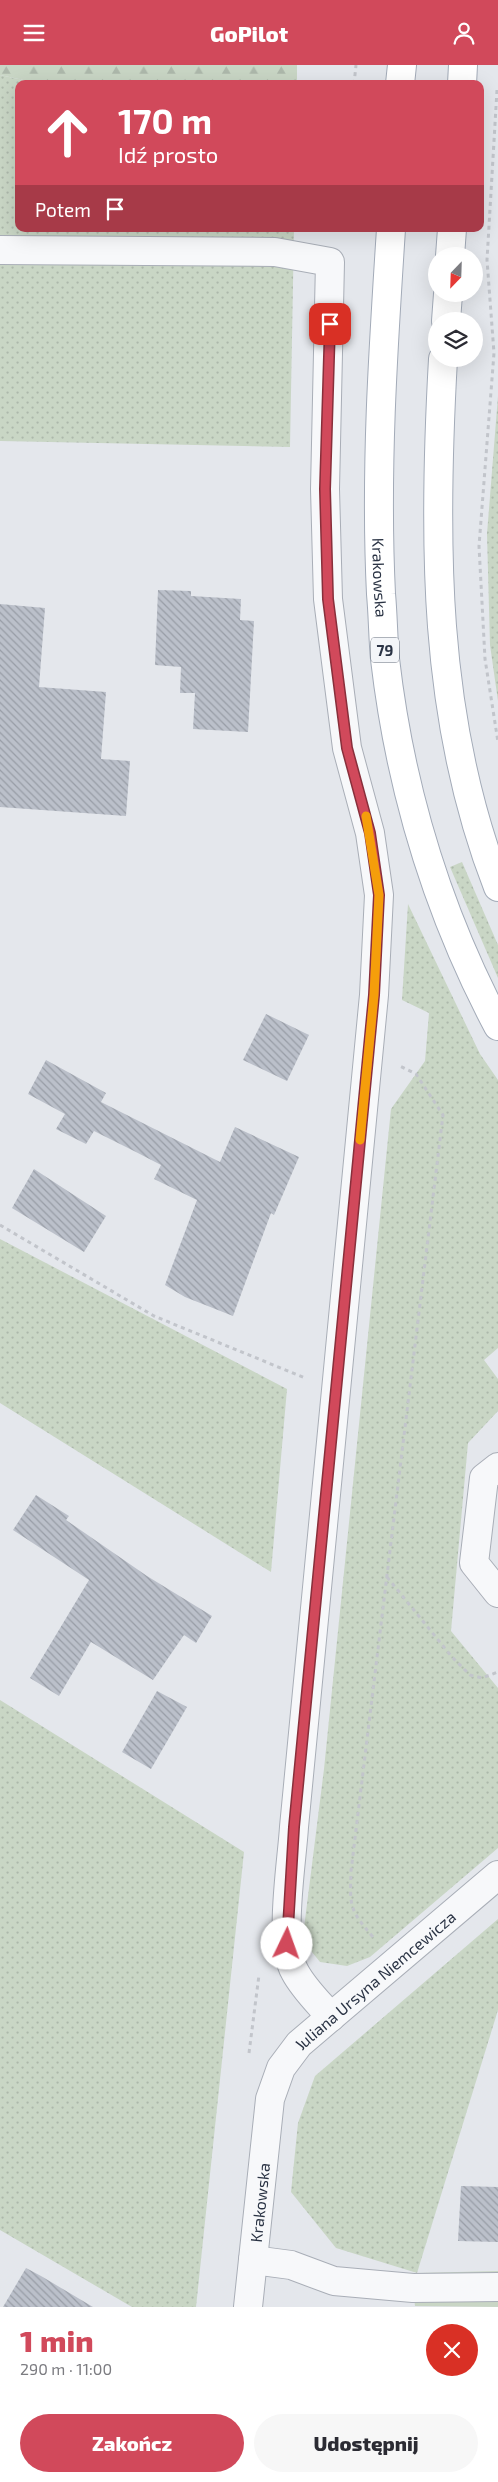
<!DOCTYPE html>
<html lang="pl">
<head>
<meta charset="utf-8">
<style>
	body { margin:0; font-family:"Exo 2",sans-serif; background:#f7f7f7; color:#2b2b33; height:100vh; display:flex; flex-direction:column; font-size:19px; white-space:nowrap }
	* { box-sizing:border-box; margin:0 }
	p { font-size:16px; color:#7c7c81 }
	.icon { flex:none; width:28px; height:28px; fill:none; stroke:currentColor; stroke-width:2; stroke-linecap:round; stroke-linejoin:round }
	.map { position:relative; height:2242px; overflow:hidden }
	.panel { display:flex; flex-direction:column; background:#fff; flex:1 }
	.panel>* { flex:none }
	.top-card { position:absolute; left:15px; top:15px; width:469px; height:152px; border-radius:10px; box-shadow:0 5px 20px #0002; background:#d1495b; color:#fff; overflow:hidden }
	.needle { width:32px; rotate:203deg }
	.fabs { position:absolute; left:428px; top:182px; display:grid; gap:10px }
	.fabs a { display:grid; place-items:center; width:55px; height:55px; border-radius:50%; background:#fff; box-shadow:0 5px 20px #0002; font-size:25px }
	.pin { position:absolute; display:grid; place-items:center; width:42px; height:42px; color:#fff; margin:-21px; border-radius:10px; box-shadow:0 2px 8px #0006 }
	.me { position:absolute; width:55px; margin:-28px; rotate:3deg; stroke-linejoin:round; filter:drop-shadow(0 0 4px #0008) }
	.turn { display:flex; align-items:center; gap:18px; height:105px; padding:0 20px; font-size:22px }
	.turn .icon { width:65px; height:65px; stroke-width:2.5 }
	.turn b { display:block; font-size:35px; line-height:42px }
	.then { display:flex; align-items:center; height:48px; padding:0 20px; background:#0003; gap:10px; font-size:19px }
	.round { display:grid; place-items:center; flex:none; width:52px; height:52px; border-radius:26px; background:#f7f7f7 }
	.overview { display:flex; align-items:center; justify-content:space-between; height:85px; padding:0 20px }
	h1 { font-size:30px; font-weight:800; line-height:38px; color:#d1495b }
	.action { display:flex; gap:10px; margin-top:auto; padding:10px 20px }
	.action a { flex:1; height:58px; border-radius:30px; background:#d1495b; color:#fff; font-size:20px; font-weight:800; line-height:58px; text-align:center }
	.action a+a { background:#f7f7f7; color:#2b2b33 }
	header { display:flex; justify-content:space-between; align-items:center; height:65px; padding:0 20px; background:#d1495b; color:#fff; font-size:22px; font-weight:800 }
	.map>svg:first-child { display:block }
</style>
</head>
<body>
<header><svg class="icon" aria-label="menu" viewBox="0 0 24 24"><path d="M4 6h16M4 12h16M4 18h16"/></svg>GoPilot<svg class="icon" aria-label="person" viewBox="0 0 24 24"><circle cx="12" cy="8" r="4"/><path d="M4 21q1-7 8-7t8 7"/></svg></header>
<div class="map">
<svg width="498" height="2242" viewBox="0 0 498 2242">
	<defs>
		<pattern id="grass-dots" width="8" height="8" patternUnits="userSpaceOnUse" patternTransform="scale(1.25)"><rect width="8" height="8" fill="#c9d6c5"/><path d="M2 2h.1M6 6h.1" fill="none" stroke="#adb8ab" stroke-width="1.8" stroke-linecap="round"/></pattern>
		<pattern id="forest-firs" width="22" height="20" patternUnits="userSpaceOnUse" patternTransform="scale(1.25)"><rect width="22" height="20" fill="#c9d6c5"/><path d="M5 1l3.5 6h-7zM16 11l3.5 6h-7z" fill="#adb8ab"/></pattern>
		<pattern id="building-back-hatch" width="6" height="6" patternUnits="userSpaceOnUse" patternTransform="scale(1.25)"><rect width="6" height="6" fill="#bbc0ca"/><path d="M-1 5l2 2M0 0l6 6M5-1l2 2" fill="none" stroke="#989da6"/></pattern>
	</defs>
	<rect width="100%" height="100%" fill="#e4e7ec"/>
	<g fill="url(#grass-dots)">
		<path d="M0,10L42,19H19V164H294L290,382L0,376Z"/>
		<path d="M498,331V636L490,580L487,469Z"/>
		<path d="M462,797L498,880V913L450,802Z"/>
		<path d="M408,839L480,989L498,1015V1283L484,1295L498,1314V1346L468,1378L451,1566L498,1623V1783L370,1892L347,1901L320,1897L308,1882L304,1863L324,1704L391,1044L425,996L429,948L402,935Z"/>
		<path d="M0,1174L287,1324L271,1507L0,1338Z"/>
		<path d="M0,1635L244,1787L196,2242H132L0,2165Z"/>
		<path d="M498,1854V1945L417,2208L336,2183L291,2127L298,2058L315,2011Z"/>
	</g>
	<path fill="url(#forest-firs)" d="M0,0H297V19H42L0,10Z"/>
	<path fill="#c9d6c5" d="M498,2206V2242L415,2241L413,2223L417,2208Z"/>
	<g fill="url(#building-back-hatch)">
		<path d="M158,525L191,526V531L241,534L240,555L254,556L248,667L193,664L195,628H180L181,602L155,600Z"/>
		<path d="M0,539L45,543L39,622L106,627L101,694L130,696L126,751L0,742Z"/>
		<path d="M266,949L309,970L287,1016L243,995Z"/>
		<path d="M46,995L106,1028L101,1037L220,1097L235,1062L299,1092L274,1150L271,1148L233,1251L185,1232L165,1220L197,1135L154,1114L161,1100L134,1086L94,1066L86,1079L56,1064L65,1049L28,1029Z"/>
		<path d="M34,1104L106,1151L84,1187L12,1143Z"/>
		<path d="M36,1430L69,1451L66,1455L147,1511L212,1551L196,1578L184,1570L153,1615L91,1577L59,1631L30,1613L89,1515L13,1465Z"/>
		<path d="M157,1626L187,1642L151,1704L122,1687Z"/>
		<path d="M461,2121L498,2122V2177L458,2176Z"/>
		<path d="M26,2203L41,2211L93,2242H3Z"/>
	</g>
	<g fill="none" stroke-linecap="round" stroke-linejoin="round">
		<defs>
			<g id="minor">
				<path d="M0,185L275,187L330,197L325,424L328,534L347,683L370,768L379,830L374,930L294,1762C292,1797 278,1878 295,1907C304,1924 319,1938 331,1952"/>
				<path d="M498,1402L484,1413L474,1498L498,1528"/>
				<path d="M253,2195L291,2200L334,2216L413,2223L498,2222"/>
				<path id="s1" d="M248,2242L270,2034L281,2003L299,1979L498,1810"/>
			</g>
			<g id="major">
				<path d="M400,19L402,0"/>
				<path d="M462,19L463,0"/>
				<path id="s2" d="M391,164C383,286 375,407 381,529C383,550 383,573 385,594C400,723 437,846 498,961"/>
				<path d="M450,191L452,164"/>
				<path d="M446,256L448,229"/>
				<path d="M443,294C433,472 432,653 498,822"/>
			</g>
		</defs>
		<use href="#minor" stroke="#a9aeb7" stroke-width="30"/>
		<use href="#major" stroke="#a3abb8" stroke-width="30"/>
		<g stroke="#c2c5cb" stroke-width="3" stroke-dasharray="4 4" stroke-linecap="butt">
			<path d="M354,19L356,0"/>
			<path d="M497,25L487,195L494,288L479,481L485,594L498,677"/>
			<path d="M0,1160L154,1251L305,1313"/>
			<path d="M387,1512L452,1592L470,1610L482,1613L498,1607"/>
			<path d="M373,1872C349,1844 350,1842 351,1806L443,1050L416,1009L400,1001"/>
			<path d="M249,1988L259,1910"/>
		</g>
		<use href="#minor" stroke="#f7f8fa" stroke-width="28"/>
		<use href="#major" stroke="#fff" stroke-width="28"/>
	</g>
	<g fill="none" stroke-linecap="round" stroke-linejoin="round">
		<defs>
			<path id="route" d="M287,1879L294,1762L374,930L379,830L370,768L347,683L328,534L325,424L330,259"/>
		</defs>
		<use href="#route" stroke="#882f3b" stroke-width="12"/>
		<use href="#route" stroke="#d1495b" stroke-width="9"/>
		<path stroke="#f59e0b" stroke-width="9" d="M360,1075L374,930L379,830L366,751"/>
	</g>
	<g text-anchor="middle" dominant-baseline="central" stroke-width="4.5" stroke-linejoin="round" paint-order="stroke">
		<rect fill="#f4f6f9" stroke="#676e7b" stroke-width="1" x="371" y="572.5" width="28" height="25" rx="4"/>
		<g font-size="15" font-weight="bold" fill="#2b3445">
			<text x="385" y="585">79</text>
		</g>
		<g font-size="16" fill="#2b3445" stroke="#f4f6f9">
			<text stroke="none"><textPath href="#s2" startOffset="349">Krakowska</textPath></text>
			<text stroke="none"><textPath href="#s1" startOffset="371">Juliana Ursyna Niemcewicza</textPath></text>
			<text stroke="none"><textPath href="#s1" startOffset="105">Krakowska</textPath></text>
		</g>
	</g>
</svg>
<div class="fabs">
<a><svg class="needle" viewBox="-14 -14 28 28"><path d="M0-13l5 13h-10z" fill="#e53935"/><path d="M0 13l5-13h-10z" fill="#7c7c81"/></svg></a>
<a><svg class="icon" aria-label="layers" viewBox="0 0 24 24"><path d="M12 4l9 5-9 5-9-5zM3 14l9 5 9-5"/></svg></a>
</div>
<div class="pin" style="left:330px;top:259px;background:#d93025"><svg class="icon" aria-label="arrive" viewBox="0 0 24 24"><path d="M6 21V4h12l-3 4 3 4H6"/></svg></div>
<svg class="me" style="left:287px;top:1879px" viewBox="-20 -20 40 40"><circle r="19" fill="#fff"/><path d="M0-13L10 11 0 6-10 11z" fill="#d1495b"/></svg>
<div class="top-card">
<div class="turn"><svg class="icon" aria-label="ahead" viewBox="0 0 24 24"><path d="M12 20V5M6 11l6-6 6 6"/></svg><div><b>170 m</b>Idź prosto</div></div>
<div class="then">Potem<svg class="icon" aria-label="arrive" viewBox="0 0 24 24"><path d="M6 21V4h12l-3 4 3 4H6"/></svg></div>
</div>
</div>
<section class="panel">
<div class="overview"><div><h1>1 min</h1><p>290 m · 11:00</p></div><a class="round" style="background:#d93025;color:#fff"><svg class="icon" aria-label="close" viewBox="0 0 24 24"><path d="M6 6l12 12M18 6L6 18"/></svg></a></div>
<div class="action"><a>Zakończ</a><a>Udostępnij</a></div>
</section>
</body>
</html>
